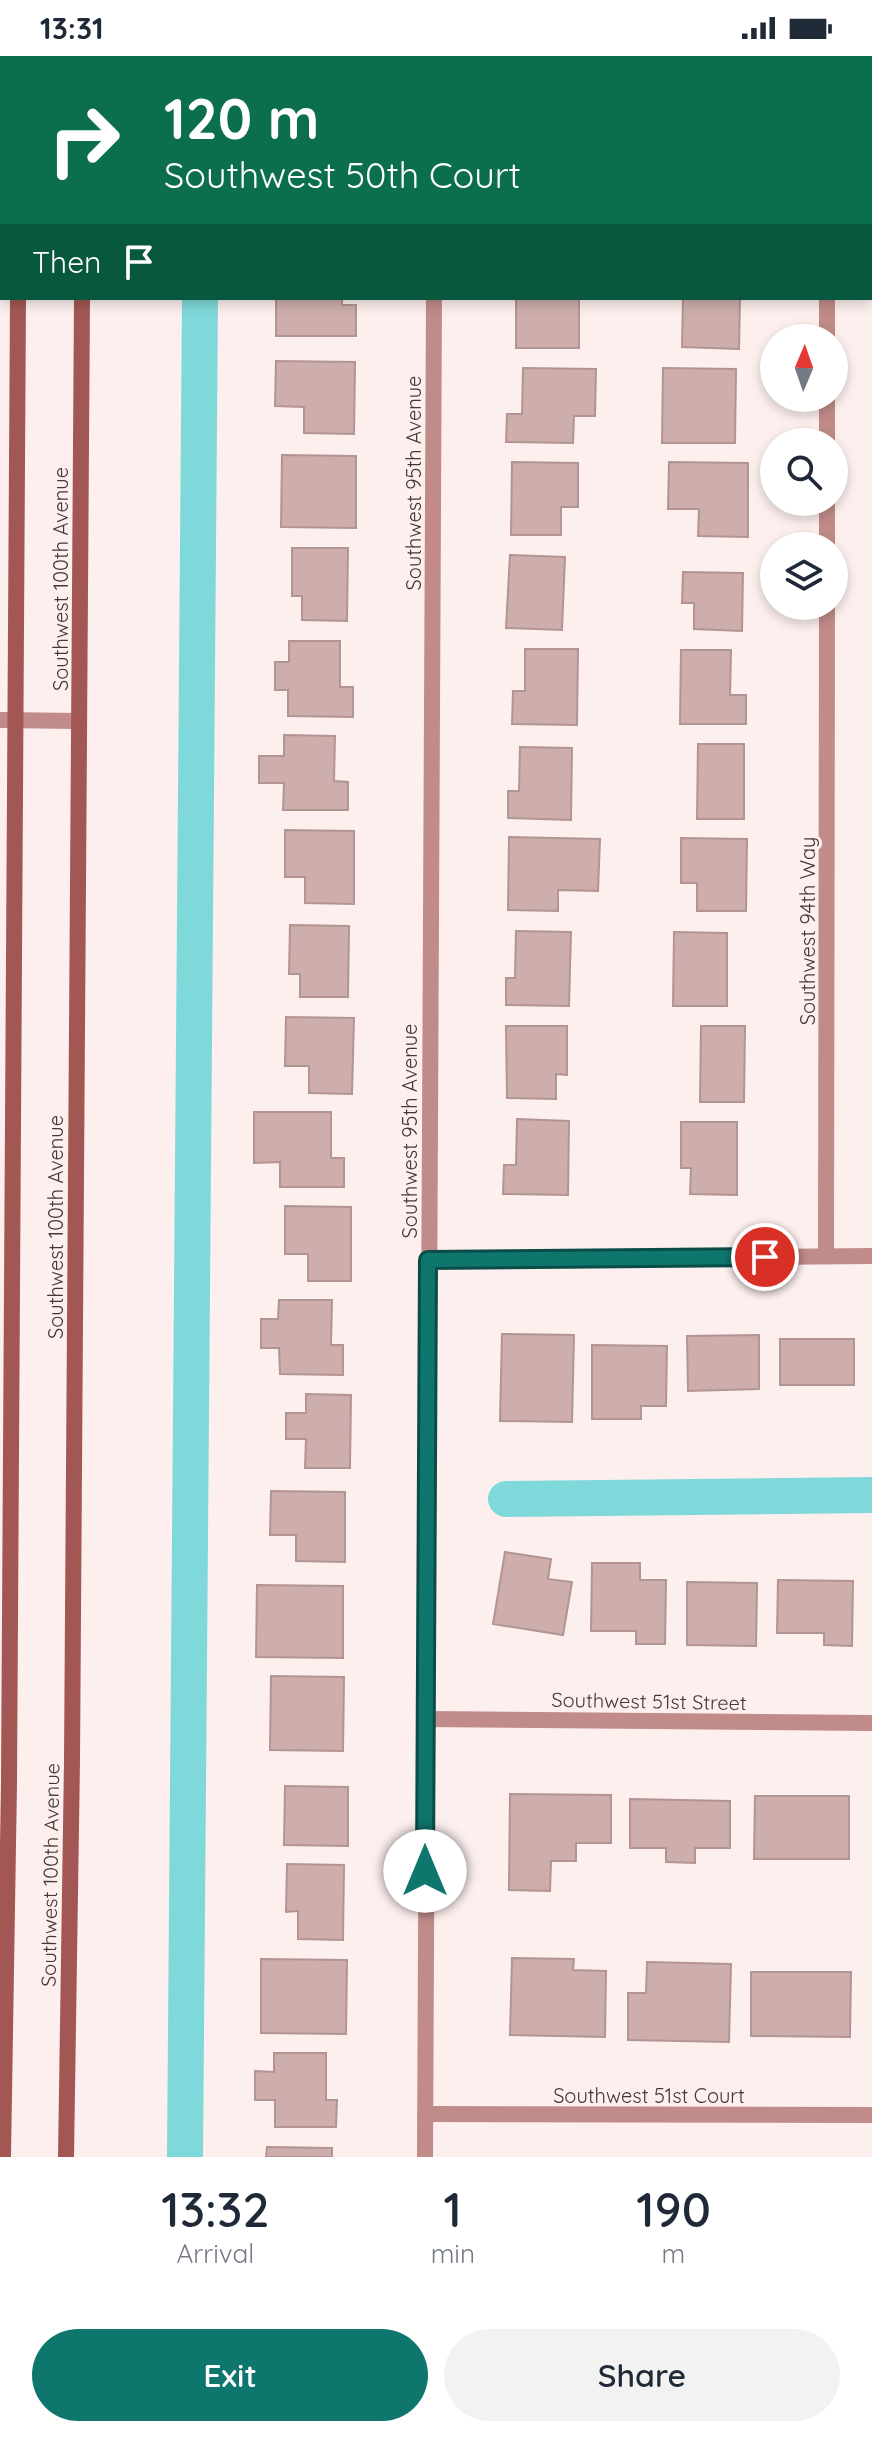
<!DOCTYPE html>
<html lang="en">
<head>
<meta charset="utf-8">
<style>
	body { margin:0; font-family:Quicksand,sans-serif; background:#f2f2f3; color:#1f2937; height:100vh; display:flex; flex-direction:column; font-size:30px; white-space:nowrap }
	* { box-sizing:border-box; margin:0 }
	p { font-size:26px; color:#747a83 }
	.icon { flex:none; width:44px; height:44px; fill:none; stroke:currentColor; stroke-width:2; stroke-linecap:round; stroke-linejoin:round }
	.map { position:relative; height:2101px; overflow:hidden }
	.side { display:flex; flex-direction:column; background:#fff; flex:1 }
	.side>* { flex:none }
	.guide { position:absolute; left:0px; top:0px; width:872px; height:244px; box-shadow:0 4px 12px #0003; background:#0b6e4f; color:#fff; overflow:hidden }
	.needle { width:52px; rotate:2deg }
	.fabs { position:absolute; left:760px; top:268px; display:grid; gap:16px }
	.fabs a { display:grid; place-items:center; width:88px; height:88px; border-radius:50%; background:#fff; box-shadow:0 4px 12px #0003; font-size:40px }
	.pin { position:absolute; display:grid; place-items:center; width:68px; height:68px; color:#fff; margin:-34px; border:4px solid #fff; border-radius:50%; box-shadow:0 2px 8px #0007 }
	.me { position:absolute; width:88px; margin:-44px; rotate:0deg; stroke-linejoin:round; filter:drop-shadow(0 0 6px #0008) }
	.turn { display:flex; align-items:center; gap:28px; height:168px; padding:0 32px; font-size:36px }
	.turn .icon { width:104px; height:104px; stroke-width:2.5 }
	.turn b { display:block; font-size:56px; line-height:68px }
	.then { display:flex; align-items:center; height:76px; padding:0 32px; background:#0003; gap:16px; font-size:30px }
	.eta { display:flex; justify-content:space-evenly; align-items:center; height:136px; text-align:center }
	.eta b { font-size:48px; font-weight:600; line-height:56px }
	.primary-button { display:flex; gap:16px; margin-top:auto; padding:16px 32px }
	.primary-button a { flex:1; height:92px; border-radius:48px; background:#0f766e; color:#fff; font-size:32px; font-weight:600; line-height:92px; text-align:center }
	.primary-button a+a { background:#f2f2f3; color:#1f2937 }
	.status { display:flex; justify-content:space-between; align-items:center; height:56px; padding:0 40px; background:#fff; direction:ltr }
	.status svg { height:22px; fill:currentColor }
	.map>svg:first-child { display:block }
</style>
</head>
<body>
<div class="status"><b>13:31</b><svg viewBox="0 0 49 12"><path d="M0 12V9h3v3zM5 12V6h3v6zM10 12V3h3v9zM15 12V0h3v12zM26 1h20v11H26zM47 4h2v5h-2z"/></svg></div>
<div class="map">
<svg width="872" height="2101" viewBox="0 0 872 2101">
	<rect width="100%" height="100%" fill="#fcefee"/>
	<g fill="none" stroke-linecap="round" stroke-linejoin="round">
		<g stroke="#7fd8da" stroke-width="36">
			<path d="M205,2V0"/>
			<path d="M506,1443L872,1439"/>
			<path d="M185,2101L200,242"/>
		</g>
	</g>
	<g fill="#cdaeac" stroke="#b29492" stroke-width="2">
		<rect x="648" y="0" width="51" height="2"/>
		<rect x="870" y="5" width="2" height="51"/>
		<path d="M276,242H342V249H356V280H276Z"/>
		<rect x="516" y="242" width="63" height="50"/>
		<path d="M683,242H740L739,293L682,291Z"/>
		<path d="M276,305L355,306L354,378L304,377V351L275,350Z"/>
		<path d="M523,312L596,313L595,360H574L573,387L506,386L507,358H522Z"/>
		<path d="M663,312L736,313L735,387H662Z"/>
		<path d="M282,399L356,400V472L281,471Z"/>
		<path d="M512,406L578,407V451H561V479H511Z"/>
		<path d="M669,406L748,407V481L698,480L699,453H668Z"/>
		<path d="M292,492H348L347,565L302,564V540H292Z"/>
		<path d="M510,499L565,501L562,574L506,572Z"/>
		<path d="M683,516L743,517L742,575L694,573V547H682Z"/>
		<path d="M289,585H340V631H353V661L288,660V634H275V606H289Z"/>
		<path d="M525,593H578L577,669L512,668L513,635H525Z"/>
		<path d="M681,594H731L730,639H746V668H680Z"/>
		<path d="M284,679L335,680L334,725L348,726V754H283L284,727H259V700H284Z"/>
		<path d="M698,688H744V763H697Z"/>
		<path d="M520,691L572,692L571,764L508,762V735H519Z"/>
		<path d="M285,774L354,775V848L305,847V821H285Z"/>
		<path d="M509,781L600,783L598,835L558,834V855L508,854Z"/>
		<path d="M681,782L747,783L746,855H697V827H681Z"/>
		<path d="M290,869L349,870L348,941H300V918H289Z"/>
		<path d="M516,875L571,876L569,950L506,949V922H515Z"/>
		<path d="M674,876L727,877V950H673Z"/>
		<path d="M286,961L354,962L352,1038L309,1037V1010H285Z"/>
		<path d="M506,970H567V1019L556,1018V1043L507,1042Z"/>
		<path d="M701,970H745L744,1046H700Z"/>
		<path d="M254,1056H331V1102H344V1131H280V1106L254,1107Z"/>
		<path d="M517,1063L569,1065L568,1139L503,1138L504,1109H516Z"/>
		<path d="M681,1066H737V1139L690,1138L691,1112H681Z"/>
		<path d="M285,1150L351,1151V1225H308V1198H285Z"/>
		<path d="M279,1244H332L331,1289H343V1319L280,1318L279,1292H261V1263H278Z"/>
		<path d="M502,1278L574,1279L572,1366L500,1365Z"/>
		<path d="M759,1279V1333L688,1335L687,1280Z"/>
		<rect x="780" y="1283" width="74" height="46"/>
		<path d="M592,1289L667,1290L666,1350H641V1363H592Z"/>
		<path d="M306,1338L351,1339L350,1412H305L306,1383H286V1357H306Z"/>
		<path d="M271,1435L345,1436V1506L296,1505V1479H270Z"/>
		<path d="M505,1496L551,1503L548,1523L572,1526L563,1579L493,1568Z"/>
		<path d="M592,1507H640V1524H666L665,1588H636V1575H591Z"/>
		<path d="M778,1524L853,1525L852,1590L824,1589V1577H777Z"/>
		<path d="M687,1526L757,1527L756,1590L687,1589Z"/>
		<path d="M257,1529L343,1530V1602L256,1601Z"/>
		<path d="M271,1620L344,1621L343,1695L270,1694Z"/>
		<path d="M285,1730L348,1731V1790L284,1789Z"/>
		<path d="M510,1738L611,1739V1787H576V1805H551L550,1835L509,1834Z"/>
		<path d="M755,1740H849V1803H754Z"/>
		<path d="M630,1743L730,1745V1792H695V1807L666,1806V1792H630Z"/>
		<path d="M287,1808L344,1809L343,1884L298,1883V1855L286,1856Z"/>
		<path d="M512,1902L574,1903L573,1914L606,1915L605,1981L510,1979Z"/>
		<path d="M261,1903L347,1904L346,1978L261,1977Z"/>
		<path d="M647,1906L731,1908L729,1986L628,1984V1937H646Z"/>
		<path d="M751,1916H851L850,1981L751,1980Z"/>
		<path d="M274,1997H326V2044H337L336,2071H275V2044H255V2015L274,2016Z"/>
		<path d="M267,2091L332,2092V2101H266Z"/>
	</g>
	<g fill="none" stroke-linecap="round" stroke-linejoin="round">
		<g stroke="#c08b88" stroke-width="16">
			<path d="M870,147H872"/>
			<path d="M827,282V242"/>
			<path d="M827,342V386"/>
			<path d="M827,490V446"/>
			<path d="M0,664L79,665"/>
			<path d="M826,1200L827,550"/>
			<path d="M428,1204L872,1200"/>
			<path d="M426,1663L872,1667"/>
			<path d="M425,2058L872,2059"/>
			<path d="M425,2101L434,242"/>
		</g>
		<g stroke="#a25755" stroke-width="16">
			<path d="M20,2V0"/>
			<path d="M84,2V0"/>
			<path d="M3,2101L9,1727L18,242"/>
			<path d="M66,2101L72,1705L82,242"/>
		</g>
	</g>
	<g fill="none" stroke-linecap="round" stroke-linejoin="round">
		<defs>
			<path id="route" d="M425,1815L428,1204L765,1201"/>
		</defs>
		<use href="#route" stroke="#0a4d48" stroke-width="20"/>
		<use href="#route" stroke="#0f766e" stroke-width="14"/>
	</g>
	<g text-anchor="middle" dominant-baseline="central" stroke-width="6" stroke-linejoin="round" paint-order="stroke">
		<g font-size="20" fill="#433736" stroke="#fcefee">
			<text transform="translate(413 427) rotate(-90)">Southwest 95th Avenue</text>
			<text transform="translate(60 523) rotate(-90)">Southwest 100th Avenue</text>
			<text transform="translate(807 875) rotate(-90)">Southwest 94th Way</text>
			<text transform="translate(409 1075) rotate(-90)">Southwest 95th Avenue</text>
			<text transform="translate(55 1171) rotate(-90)">Southwest 100th Avenue</text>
			<text transform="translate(649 1645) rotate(1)">Southwest 51st Street</text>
			<text transform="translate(50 1819) rotate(-89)">Southwest 100th Avenue</text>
			<text x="649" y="2039">Southwest 51st Court</text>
		</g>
	</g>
</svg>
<div class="fabs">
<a><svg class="needle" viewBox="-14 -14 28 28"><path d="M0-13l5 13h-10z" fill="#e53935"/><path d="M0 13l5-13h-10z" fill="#747a83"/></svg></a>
<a><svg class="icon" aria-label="search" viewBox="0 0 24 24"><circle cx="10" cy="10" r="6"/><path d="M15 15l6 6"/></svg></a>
<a><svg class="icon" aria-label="layers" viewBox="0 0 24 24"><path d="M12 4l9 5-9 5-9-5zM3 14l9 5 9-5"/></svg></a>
</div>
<div class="pin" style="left:765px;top:1201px;background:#d93025"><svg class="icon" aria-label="arrive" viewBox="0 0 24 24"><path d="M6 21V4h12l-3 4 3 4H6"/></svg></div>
<svg class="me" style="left:425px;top:1815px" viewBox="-20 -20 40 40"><circle r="19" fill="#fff"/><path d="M0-13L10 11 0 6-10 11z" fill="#0f766e"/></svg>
<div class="guide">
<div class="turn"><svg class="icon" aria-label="right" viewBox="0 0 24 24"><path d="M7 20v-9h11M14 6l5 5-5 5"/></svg><div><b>120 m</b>Southwest 50th Court</div></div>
<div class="then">Then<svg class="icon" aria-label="arrive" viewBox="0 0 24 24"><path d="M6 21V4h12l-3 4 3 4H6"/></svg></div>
</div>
</div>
<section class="side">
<div class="eta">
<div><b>13:32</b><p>Arrival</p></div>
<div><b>1</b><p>min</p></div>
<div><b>190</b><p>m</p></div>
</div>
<div class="primary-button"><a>Exit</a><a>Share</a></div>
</section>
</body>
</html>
